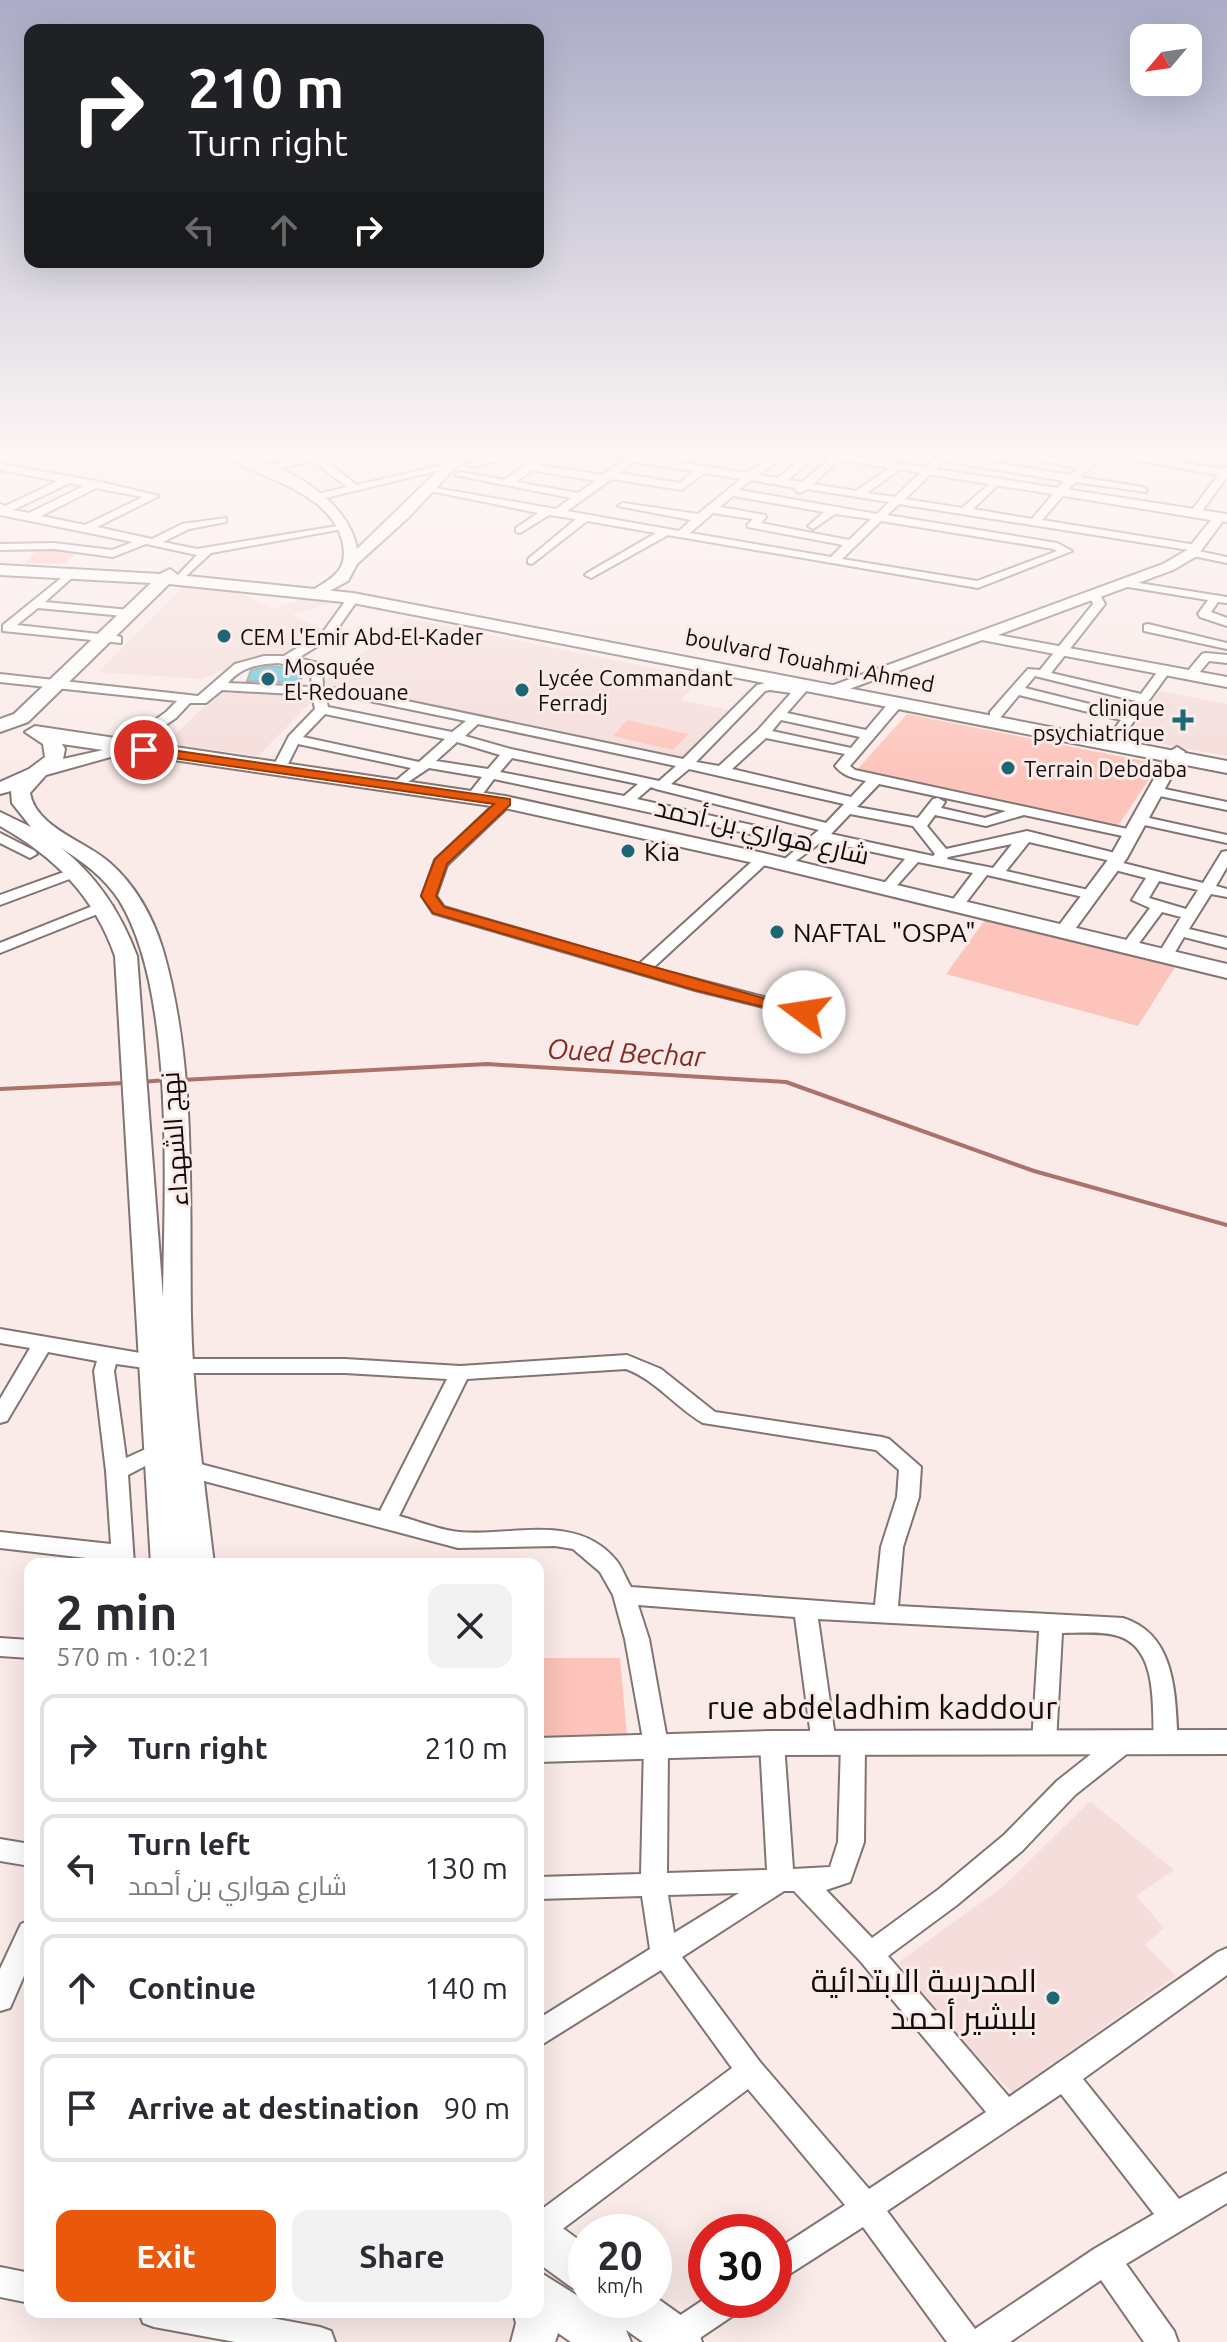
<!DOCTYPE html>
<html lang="en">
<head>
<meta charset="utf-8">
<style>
	body { margin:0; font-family:Ubuntu,Cairo,sans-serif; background:#f2f2f3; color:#2b2b33; height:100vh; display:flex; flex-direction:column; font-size:30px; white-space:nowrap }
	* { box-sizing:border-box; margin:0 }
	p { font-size:26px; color:#7c7c81 }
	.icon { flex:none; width:44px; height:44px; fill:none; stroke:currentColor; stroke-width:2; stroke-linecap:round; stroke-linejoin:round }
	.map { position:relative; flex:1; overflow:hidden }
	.side { position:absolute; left:24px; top:1558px; width:520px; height:760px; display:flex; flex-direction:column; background:#fff; border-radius:16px; box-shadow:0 8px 32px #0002 }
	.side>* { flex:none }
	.guide { position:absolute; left:24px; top:24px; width:520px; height:244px; border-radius:16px; box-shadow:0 8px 32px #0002; background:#202124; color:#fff; overflow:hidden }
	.needle { width:52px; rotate:241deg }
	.fabs { position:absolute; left:1130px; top:24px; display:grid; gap:16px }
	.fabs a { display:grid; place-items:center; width:72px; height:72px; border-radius:16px; background:#fff; box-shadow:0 8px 32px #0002; font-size:40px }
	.speed { position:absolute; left:568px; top:2214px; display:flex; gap:16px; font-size:40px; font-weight:700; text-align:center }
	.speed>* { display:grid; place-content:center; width:104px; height:104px; border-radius:50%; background:#fff; box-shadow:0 8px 32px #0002; line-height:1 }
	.speed small { font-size:20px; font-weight:400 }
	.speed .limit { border:12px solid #d22; background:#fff; color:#111 }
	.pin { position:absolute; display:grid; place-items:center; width:68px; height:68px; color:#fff; margin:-34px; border:4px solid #fff; border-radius:50%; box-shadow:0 2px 8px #0007 }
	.me { position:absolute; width:88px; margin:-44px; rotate:284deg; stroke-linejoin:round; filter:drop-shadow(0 0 6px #0008) }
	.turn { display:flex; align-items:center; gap:28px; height:168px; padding:0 32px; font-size:36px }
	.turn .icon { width:104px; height:104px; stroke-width:2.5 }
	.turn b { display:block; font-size:56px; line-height:68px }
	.lanes { display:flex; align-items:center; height:76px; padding:0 32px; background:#0003; justify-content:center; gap:40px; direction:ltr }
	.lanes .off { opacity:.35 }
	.round { display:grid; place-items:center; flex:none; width:84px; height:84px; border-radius:16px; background:#f2f2f3 }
	.headline { display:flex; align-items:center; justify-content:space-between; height:136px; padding:0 32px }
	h1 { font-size:48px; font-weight:600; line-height:60px }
	.cta { display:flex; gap:16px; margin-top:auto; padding:16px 32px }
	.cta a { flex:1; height:92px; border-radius:16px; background:#ea580c; color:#fff; font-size:32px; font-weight:600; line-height:92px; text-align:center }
	.cta a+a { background:#f2f2f3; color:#2b2b33 }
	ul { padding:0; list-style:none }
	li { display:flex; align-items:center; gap:24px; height:108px; margin:0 16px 12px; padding:0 16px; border:4px solid #e1e1e2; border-radius:16px }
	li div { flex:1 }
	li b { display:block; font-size:30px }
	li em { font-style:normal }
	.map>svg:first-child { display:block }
</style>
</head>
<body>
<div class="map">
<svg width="1227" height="2342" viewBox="0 0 1227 2342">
	<rect width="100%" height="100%" fill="#faebe9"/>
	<g fill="#f4ddda">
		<path d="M183,587L236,591L273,609L305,598L332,603L292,615L327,631L302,641L290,653L251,659L202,679L98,672Z"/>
		<path d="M410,619L703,678L680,700L734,711L683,761L321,683Z"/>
		<path d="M222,688L313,700L258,756L167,743Z"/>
		<path d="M1160,691L1227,704V756L1126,737Z"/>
		<path d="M1090,1801L1174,1870L1136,1896L1164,1928L1145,1945L1176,1976L1012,2092L904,1983L911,1977L899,1962L1005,1885Z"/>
	</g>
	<g fill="#fdc4bb">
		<path d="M37,549L78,550L66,564L25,563Z"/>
		<path d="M907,714L1159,764L1116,829L856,771Z"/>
		<path d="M627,720L688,734L673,750L613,736Z"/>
		<path d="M985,920L1175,967L1138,1026L946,974Z"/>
		<path d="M538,1658H620L627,1736L538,1738Z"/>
	</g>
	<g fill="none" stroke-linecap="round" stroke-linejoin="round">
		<g stroke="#ab726a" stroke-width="4">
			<path d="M182,1080L487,1064L786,1082L1034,1171L1227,1225"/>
			<path d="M142,1082L165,1080"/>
			<path d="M0,1089L125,1083"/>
		</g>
	</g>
	<path fill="#61c6d9" stroke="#8e9c9f" stroke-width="2" d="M271,666L296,669V675H302L300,683L247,681L251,670Z"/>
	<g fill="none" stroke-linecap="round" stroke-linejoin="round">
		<defs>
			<g id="minor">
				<path d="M312,454H336L323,459L357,485L452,463L457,466L313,501L308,498L309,496L347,487L313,461L267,470L262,467Z"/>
				<path d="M504,454H526L470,467L465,464Z"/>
				<path d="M539,454H551L538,465L603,475L624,460L600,454L633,455L747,473L776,454H788L758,475L778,478L806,454H817L788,480L802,482L835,455L839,456V460L813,484L856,491L895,465L900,468L899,470L867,493L895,497L940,454L1070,475L1078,468L1007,454H1033L1084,462L1093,454H1104L1080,477L1142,487L1147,490L1146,492L1075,482L1042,520L1196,545L1202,548L1198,551L1227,557V563L1188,555L1189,550L899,504L887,515L1057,543L1072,551L978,588L668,535L591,578L585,575L587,573L656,533L587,521L532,564L528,563V559L576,519L549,515L520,533L516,532V528L538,513L425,490L430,487L556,509L571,498L455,475L460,472L505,480ZM944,461L1064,481L1032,519L973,509L998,485V481L994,480L962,508L905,499ZM634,462L694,471L680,483L619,473ZM532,470L596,481L578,493L516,482ZM704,473L741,479L698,514L623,503L618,506L691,520L679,531L567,511L612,479L682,490ZM751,480L796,488L795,490L800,493L807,489L889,502L877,514L739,490ZM733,496L824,512L808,526L813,529L835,514L871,519L849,540L761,523L766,517L765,515L720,507ZM713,513L753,519L747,525L748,527L843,545L831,557L690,533ZM881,521L1054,549L1057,551L977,581L842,559Z"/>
				<path d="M1104,454H1130L1222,469L1227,467V477L1199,515L1195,516L1190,513L1218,475Z"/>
				<path d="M0,464L96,481L159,496L97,527L152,539L182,524L226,518V522L189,529L163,542L197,549L343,525L348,528L211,553L184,578L178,575L197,555L146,544L113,557L54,549L0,550V544L54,543L112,550L133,542L0,515V504L5,506L58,481L0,470ZM70,483L84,486L29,513L13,510ZM96,488L143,497L85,525L41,516Z"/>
				<path d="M71,570L75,571V575L45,602L130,610L134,611V617L38,608L17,625L117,636L121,637V643L3,631V625Z"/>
				<path d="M1126,581L1227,597V603L1218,602L1211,612L1227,618V626L1200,617L1198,614L1208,600L1122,586L1120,584Z"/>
				<path d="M1095,591L1099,593L1105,604L1051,673L1141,694L1161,667L1171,670L1118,743L1113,744L1106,740L1121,720L1019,695L1000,718H990V712L1028,669L1040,670L1093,604L1089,595ZM1035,676L1136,701L1126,713L1025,688Z"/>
				<path d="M349,596L359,598L331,638L298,658L322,664L323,688L350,689L683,759L757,685L770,682L796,687L800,683H808V689L787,713L866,730L892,699H902V705L850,766L855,770L1132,830L1139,834L1132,838L1024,815L986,826L935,815L927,826L946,849L1027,831L1123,855L1125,858L1119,862L1203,883L1222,852L1227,851V867L1216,886L1227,889V897L1211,894L1189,929L1227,938V948L1184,937L1171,959H1159L1157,956L1181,917L1162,912L1134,950H1124L1121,947L1150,908L1132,900L1146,878L1107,868L1105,865L1111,861L1029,842L1006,871L1097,892V898L1092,899L987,875L961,909L956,911L948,906L973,873L918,862L892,891L887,892L880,888L905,859L823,841L786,868L779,864L801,845L494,779L479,799L474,800L467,796L482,777L429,768L399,788L392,784L411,768L298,744L284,772H274L272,769L289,736L315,709L312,695L222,690L206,703H190L176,718L121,755L114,751L116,748L166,712L177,701L0,682V674L198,696L235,664L264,656H284L323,632ZM278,663L312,669L311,687L228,683C241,667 258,664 278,663ZM770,690L791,693L758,730L719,766L696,762L765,691ZM325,695L350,697L466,721L452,732L328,707ZM325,714L445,739L419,762L303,737ZM781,720L860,737L851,748L772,731ZM478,724L676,766L659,781L511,749L465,736ZM766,738L845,754L835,766C844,777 854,778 866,781L851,797L732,769ZM457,742L500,755L488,769L436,761ZM512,758L638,784L624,796L500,772ZM689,769L844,804L826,823L671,784ZM879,784L1006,811L985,818L941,808L945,802L938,798L933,799L918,818L857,807ZM651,787L656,789L819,830L809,838L637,799ZM850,814L913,826L935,854L933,856L831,834ZM1012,844L993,868L947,859L948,857ZM1159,881L1198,890L1186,909L1149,898Z"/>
				<path d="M1148,624L1227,643V649L1144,631V625Z"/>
				<path d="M1206,653L1227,655V663L1209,661L1195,678H1187V672L1202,654Z"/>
				<path d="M1155,787L1227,802V810L1150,794L1148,791Z"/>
				<path d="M505,798L512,802L510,805L447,865L436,896L444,907L639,964L758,856H768V862L653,968L810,1009L812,1012L810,1015L804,1017L695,990L433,913L422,896L435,860L500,799Z"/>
				<path d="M1140,816L1227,835V843L1135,823L1133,820Z"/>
				<path d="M0,833L35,851L37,854L30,858L0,843Z"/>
				<path d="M78,867L85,871L83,874L0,905V895Z"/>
				<path d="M105,901L113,906L110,909L0,953V943Z"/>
				<path d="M0,1329L152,1355L159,1357L162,1362L159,1367L152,1369L116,1364L114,1371L126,1458L161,1442L168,1444L172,1449L168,1454L128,1475L134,1564H112V1561L0,1548V1532L111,1544L106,1471L94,1371L97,1361L48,1352L7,1421L0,1423V1399L30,1348L0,1343Z"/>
				<path d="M627,1355L661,1369L715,1412L882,1437L889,1439L921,1467L919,1497L903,1547L898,1606L1123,1618C1177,1635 1175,1696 1178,1742L1175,1749L1166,1752L1157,1749L1154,1742C1152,1710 1159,1648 1118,1636C1102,1631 1079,1633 1062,1633L1056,1743L1053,1750L1044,1753L1035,1750L1032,1743L1039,1631L818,1619L836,1744L833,1751L824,1754L815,1751L812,1744L795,1617L638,1605L649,1639L668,1745L667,1873L767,1870L760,1743L763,1736L772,1733L781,1736L784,1743L793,1869L830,1867L838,1842L841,1745L844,1738L853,1735L862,1738L865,1745L864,1842L850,1882L826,1890L872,1938L939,1889L1004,1835L1057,1781L1115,1735L1124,1732L1133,1735L1136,1742L1133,1749L1075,1795L1022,1851L957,1905L888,1956L1009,2097L1218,1952L1227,1948V1975L1083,2079L1179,2199L1227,2173V2203L1126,2264L1174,2331L1178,2342H1144L1101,2280L1010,2342H947L863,2227L774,2284V2251L845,2205L748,2089L548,2240L538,2245V2212L732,2068L661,1970L538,2047V2019L650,1949L642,1896L538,1899V1877L641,1874L644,1745L625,1639L613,1595L600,1572L573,1549L555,1546L458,1548L189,1477L181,1474L178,1469L181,1464L189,1461L380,1511L447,1379L345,1373H180L173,1371L170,1366L173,1361L180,1359H345L460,1366ZM626,1369C656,1380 675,1407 703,1423L876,1450L899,1470L897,1497L881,1547L875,1605L631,1587C626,1579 622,1567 616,1560C576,1512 512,1537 459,1532C439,1530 418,1521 399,1516L467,1379ZM784,1891H794L861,1962L986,2112L869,2189L760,2062L682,1957ZM739,1893L674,1933L668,1895ZM1061,2094L1154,2214L1094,2249L975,2329L887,2211Z"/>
				<path d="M0,1638L30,1640V1658L0,1656Z"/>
				<path d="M0,1839L30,1844V1866L0,1861Z"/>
				<path d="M30,1920V1962L10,2008L0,2011V1969L21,1924Z"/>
				<path d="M0,2267L30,2273V2303L0,2297Z"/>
				<path d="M706,2298V2300H744L740,2311L694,2342H662L660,2337L664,2326Z"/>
				<path d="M139,2312H239L320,2327L331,2331L335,2342H235L154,2327L143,2323Z"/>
			</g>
			<g id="tertiary">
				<path d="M223,454C271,454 349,497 357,549L455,454H468L409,517L357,564L348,581L318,597L313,596V590C333,578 348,570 343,544C331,489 259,480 223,454Z"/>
				<path d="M805,454H838L1227,514V522L1223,521L1197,556L1173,570L998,635L1227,677V687L982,640L841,692H831V686L1163,564L1187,550L1211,520Z"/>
				<path d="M1177,747L1185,752L1127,858L1070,936H1056L1054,932L1110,857L1169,752Z"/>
				<path d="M1227,1730V1754L772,1755L538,1762V1738L772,1731Z"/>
			</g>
			<g id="secondary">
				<path d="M0,565L160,574L170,569L178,575L353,593L1227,761V773L353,603L169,584L28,722L0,732V719L14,714L151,583L0,575Z"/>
				<path d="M35,726L505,796L763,853L1227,964V978L763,865L505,808L125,753L46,775L30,793C36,828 86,841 110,863C135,885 153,917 163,950C197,1068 189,1195 191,1317C193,1400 204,1482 214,1564H151L115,956C94,896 55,857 0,826V812L31,827L12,803L11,791L0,794V782L29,769L45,757L43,744L25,732ZM62,744L103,750L63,759L65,749ZM60,847C83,862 104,877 119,900C176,992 164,1190 163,1298L137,956C121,913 97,876 60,847Z"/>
				<path d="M538,2215L553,2221L586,2245V2294L571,2287L538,2263Z"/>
				<path d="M538,2271L605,2313L600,2300H654V2296L696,2326L702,2342H643L626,2330L631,2342H571L558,2333L555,2342H511L516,2323L513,2312H538Z"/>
			</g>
		</defs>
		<use href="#minor" stroke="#817472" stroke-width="4"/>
		<use href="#tertiary" stroke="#817472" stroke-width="4"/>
		<use href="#secondary" stroke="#817472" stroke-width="4"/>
		<use href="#minor" fill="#fff" fill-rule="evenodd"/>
		<use href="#tertiary" fill="#fff" fill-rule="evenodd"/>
		<use href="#secondary" fill="#fff" fill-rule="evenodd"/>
	</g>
	<linearGradient id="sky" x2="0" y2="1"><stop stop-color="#aaabc6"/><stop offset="0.58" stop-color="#fdf6f5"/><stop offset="1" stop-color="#fdf6f5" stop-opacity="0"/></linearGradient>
	<rect width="1227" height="782" fill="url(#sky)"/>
	<path fill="#ea580c" stroke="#983908" stroke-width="2" d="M144,746L510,799V805L447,864L436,896L444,907L812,1012L804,1017L695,990L433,913L421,896L435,859L494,804L139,753L137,750Z"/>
	<g fill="#1d6673" stroke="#faebe9" stroke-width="3">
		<circle cx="224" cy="636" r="8"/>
		<circle cx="268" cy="679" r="8"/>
		<circle cx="522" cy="690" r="8"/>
		<path d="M1179 708h8v8h8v8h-8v8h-8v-8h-8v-8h8z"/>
		<circle cx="1008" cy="768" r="8"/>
		<circle cx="628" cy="851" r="8"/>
		<circle cx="777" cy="932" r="8"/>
		<circle cx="1053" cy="1998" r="8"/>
	</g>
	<g text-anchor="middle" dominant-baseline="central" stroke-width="6" stroke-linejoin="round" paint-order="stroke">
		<g font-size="22" fill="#110c0c" stroke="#faebe9" text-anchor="start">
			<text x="240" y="636">CEM L'Emir Abd-El-Kader</text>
			<text x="284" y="666">Mosquée<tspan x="284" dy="25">El-Redouane</tspan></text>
			<text x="538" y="677">Lycée Commandant<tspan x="538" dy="25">Ferradj</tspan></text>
			<text x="1165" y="707" text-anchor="end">clinique<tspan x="1165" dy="25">psychiatrique</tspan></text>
			<text x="1024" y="768">Terrain Debdaba</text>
		</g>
		<g font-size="22" fill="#110c0c" stroke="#faebe9">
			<text transform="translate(810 660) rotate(11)">boulvard Touahmi Ahmed</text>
		</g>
		<g font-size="26" fill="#110c0c" stroke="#faebe9">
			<text transform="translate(762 831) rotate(13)">شارع هواري بن أحمد</text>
			<text transform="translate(174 1139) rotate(-94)">نهج الشهداء</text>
		</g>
		<g font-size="26" fill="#110c0c" stroke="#faebe9" text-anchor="start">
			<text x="644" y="851">Kia</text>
			<text x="793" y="932">NAFTAL "OSPA"</text>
		</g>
		<g font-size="28" font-style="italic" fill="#862922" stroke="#faebe9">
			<text transform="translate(626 1052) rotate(3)">Oued Bechar</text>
		</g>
		<g font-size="32" fill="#110c0c" stroke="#faebe9">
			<text x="882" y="1707">rue abdeladhim kaddour</text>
		</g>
		<g font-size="32" fill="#110c0c" stroke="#faebe9" text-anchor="end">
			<text x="1037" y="1980">المدرسة الابتدائية<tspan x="1037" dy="37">بلبشير أحمد</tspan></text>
		</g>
	</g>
</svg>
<div class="fabs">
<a><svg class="needle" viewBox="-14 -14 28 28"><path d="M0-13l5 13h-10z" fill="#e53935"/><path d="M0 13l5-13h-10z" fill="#7c7c81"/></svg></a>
</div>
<div class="speed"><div>20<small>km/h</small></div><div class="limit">30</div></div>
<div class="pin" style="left:144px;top:750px;background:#d93025"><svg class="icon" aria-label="arrive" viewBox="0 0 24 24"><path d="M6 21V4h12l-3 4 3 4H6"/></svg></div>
<svg class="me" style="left:804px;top:1012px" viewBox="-20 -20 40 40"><circle r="19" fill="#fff"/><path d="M0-13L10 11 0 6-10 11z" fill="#ea580c"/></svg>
<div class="guide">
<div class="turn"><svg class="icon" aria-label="right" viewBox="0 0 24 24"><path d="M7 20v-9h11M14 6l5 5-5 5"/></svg><div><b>210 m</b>Turn right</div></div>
<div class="lanes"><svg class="icon off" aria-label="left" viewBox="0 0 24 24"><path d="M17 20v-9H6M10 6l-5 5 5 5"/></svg><svg class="icon off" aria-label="ahead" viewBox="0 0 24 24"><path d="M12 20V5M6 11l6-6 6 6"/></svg><svg class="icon" aria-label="right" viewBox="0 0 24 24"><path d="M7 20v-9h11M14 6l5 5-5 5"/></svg></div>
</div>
<section class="side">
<div class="headline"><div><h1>2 min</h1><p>570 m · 10:21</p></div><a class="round"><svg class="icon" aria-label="close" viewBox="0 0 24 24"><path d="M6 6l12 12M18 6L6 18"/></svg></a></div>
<ul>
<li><svg class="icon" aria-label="right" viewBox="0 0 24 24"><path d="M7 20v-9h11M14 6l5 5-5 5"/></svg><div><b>Turn right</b></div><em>210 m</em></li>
<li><svg class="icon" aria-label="left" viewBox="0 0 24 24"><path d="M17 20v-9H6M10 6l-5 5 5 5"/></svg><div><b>Turn left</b><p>شارع هواري بن أحمد</p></div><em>130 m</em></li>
<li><svg class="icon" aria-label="ahead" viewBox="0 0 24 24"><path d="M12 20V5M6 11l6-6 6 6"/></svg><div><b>Continue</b></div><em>140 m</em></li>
<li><svg class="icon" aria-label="arrive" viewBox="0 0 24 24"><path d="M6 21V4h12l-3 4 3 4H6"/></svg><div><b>Arrive at destination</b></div><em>90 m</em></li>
</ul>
<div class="cta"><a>Exit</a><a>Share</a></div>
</section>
</div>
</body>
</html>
